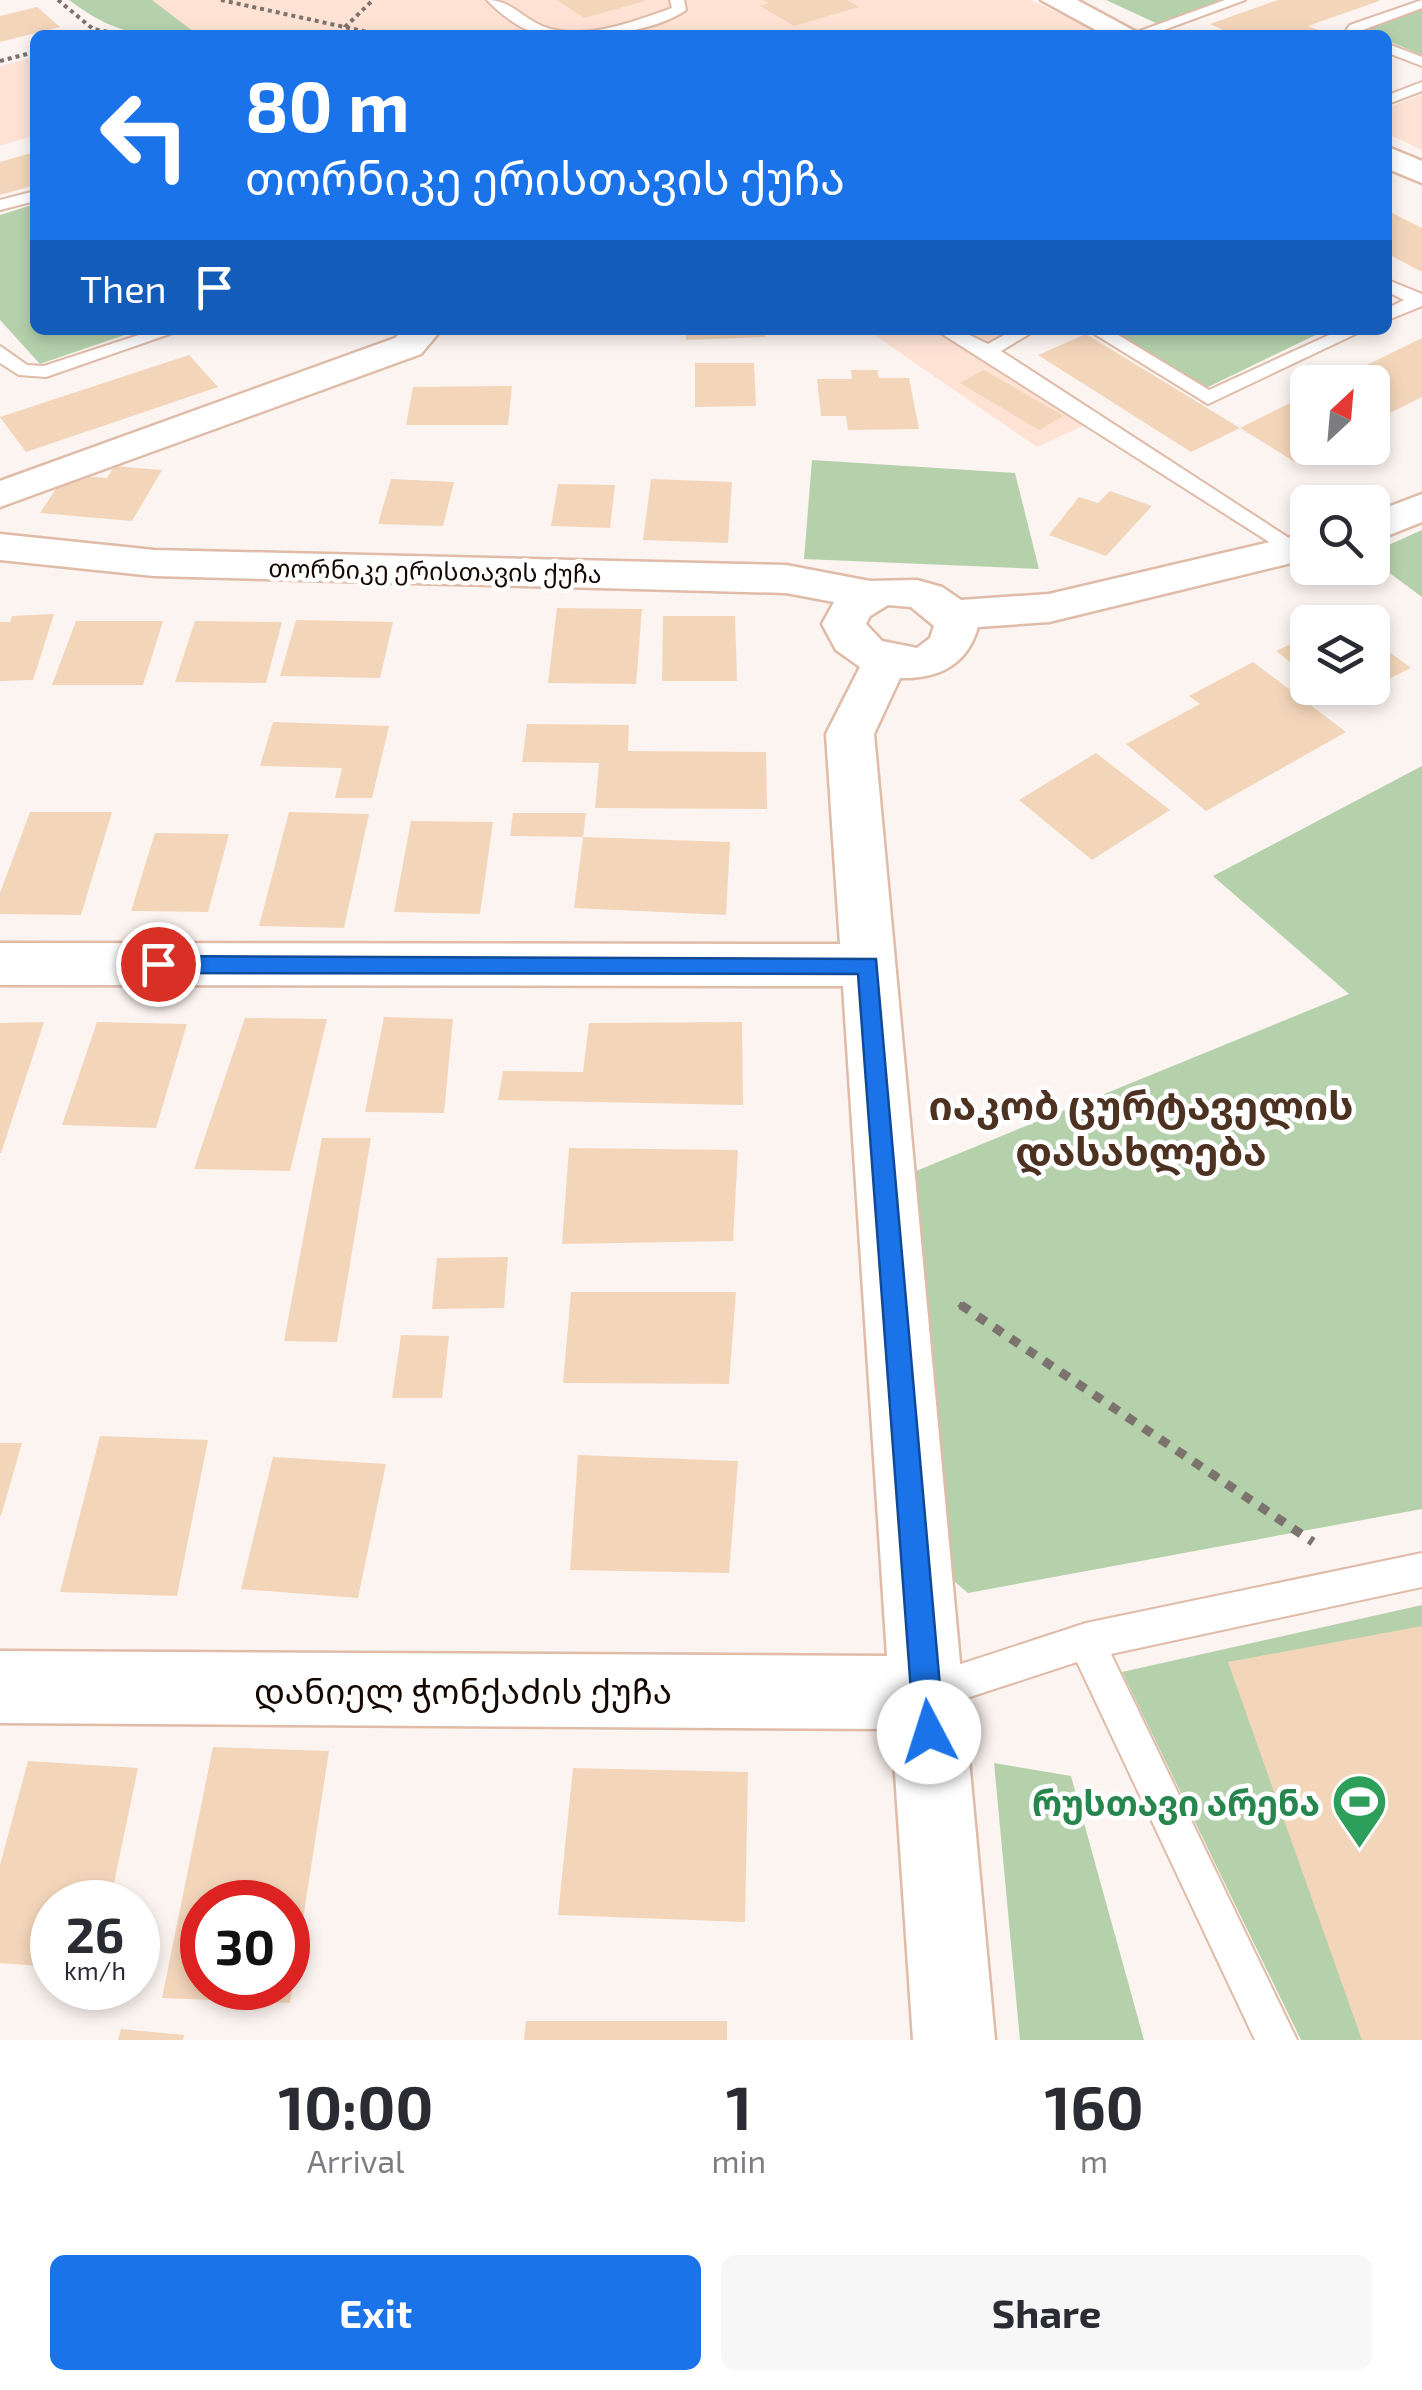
<!DOCTYPE html>
<html lang="en">
<head>
<meta charset="utf-8">
<style>
	body { margin:0; font-family:"Exo 2","Noto Sans Georgian",sans-serif; background:#f7f7f7; color:#2b2b33; height:100vh; display:flex; flex-direction:column; font-size:38px; white-space:nowrap }
	* { box-sizing:border-box; margin:0 }
	p { font-size:32px; color:#7c7c81 }
	.icon { flex:none; width:55px; height:55px; fill:none; stroke:currentColor; stroke-width:2; stroke-linecap:round; stroke-linejoin:round }
	.map { position:relative; height:2040px; overflow:hidden }
	.drawer { display:flex; flex-direction:column; background:#fff; flex:1 }
	.drawer>* { flex:none }
	.guide { position:absolute; left:30px; top:30px; width:1362px; height:305px; border-radius:15px; box-shadow:0 5px 15px #0003; background:#1a73e8; color:#fff; overflow:hidden }
	.needle { width:65px; rotate:26deg }
	.tools { position:absolute; left:1290px; top:365px; display:grid; gap:20px }
	.tools a { display:grid; place-items:center; width:100px; height:100px; border-radius:15px; background:#fff; box-shadow:0 5px 15px #0003; font-size:50px }
	.speed { position:absolute; left:30px; top:1880px; display:flex; gap:20px; font-size:50px; font-weight:700; text-align:center }
	.speed>* { display:grid; place-content:center; width:130px; height:130px; border-radius:50%; background:#fff; box-shadow:0 5px 15px #0003; line-height:1 }
	.speed small { font-size:25px; font-weight:400 }
	.speed .limit { border:15px solid #d22; background:#fff; color:#111 }
	.pin { position:absolute; display:grid; place-items:center; width:85px; height:85px; color:#fff; margin:-42px; border:5px solid #fff; border-radius:50%; box-shadow:0 2px 10px #0007 }
	.me { position:absolute; width:110px; margin:-55px; rotate:355deg; stroke-linejoin:round; filter:drop-shadow(0 0 8px #0008) }
	.turn { display:flex; align-items:center; gap:35px; height:210px; padding:0 50px; font-size:45px }
	.turn .icon { width:130px; height:130px; stroke-width:2.5 }
	.turn b { display:block; font-size:70px; line-height:85px }
	.then { display:flex; align-items:center; height:95px; padding:0 50px; background:#0003; gap:20px; font-size:38px }
	.eta { display:flex; justify-content:space-evenly; align-items:center; height:170px; text-align:center }
	.eta b { font-size:60px; font-weight:700; line-height:70px }
	.action { display:flex; gap:20px; margin-top:auto; padding:20px 50px }
	.action a { flex:1; height:115px; border-radius:15px; background:#1a73e8; color:#fff; font-size:40px; font-weight:700; line-height:115px; text-align:center }
	.action a+a { background:#f7f7f7; color:#2b2b33 }
	.map>svg:first-child { display:block }
</style>
</head>
<body>
<div class="map">
<svg width="1422" height="2040" viewBox="0 0 1422 2040">
	<rect width="100%" height="100%" fill="#fcf4f0"/>
	<g fill="#fee3d5">
		<path d="M152,0H1031L1089,28L1068,35H198Z"/>
		<path d="M35,57V135L0,146V66Z"/>
		<path d="M1422,94V150L1388,134V108Z"/>
		<path d="M867,330H1019L974,348L1087,424L1037,447Z"/>
	</g>
	<g fill="#b4d1ac">
		<path d="M69,0H152L198,35C139,35 117,36 69,0Z"/>
		<path d="M1106,0H1228L1158,24Z"/>
		<path d="M1422,7V55L1388,41V35H1372L1369,27Z"/>
		<path d="M35,204V330H139L40,364L0,320V215Z"/>
		<path d="M1106,330H1326L1204,389Z"/>
		<path d="M812,460L1015,473L1039,569L804,559Z"/>
		<path d="M1422,530V597L1372,560L1373,552Z"/>
		<path d="M1422,766V1509L968,1593L949,1577L916,1171L1349,994L1213,876Z"/>
		<path d="M1422,1605V2040H1301L1122,1672Z"/>
		<path d="M994,1763L1071,1776L1144,2040H1020Z"/>
	</g>
	<g fill="#f3d6ba" fill-rule="evenodd">
		<path d="M557,0H645V1L584,18Z"/>
		<path d="M763,0H847L859,7L794,26L760,6L769,3Z"/>
		<path d="M1278,0H1379V1L1308,26L1330,35H1235L1210,24Z"/>
		<path d="M37,7L60,27L0,42V16Z"/>
		<path d="M35,152V185L0,195V162Z"/>
		<path d="M1388,211L1422,228V272L1388,254Z"/>
		<path d="M685,330H764L765,337L686,340Z"/>
		<path d="M1086,334L1240,428L1191,452L1038,355Z"/>
		<path d="M1422,338V397L1372,422V382H1332Z"/>
		<path d="M189,355L218,387L26,452L0,417Z"/>
		<path d="M695,363H754L756,406L695,407Z"/>
		<path d="M851,370H877L879,378H909L919,429L848,430L846,416H821L817,379H852Z"/>
		<path d="M984,370L1064,416L1039,430L960,383Z"/>
		<path d="M512,386L508,425H406L413,387Z"/>
		<path d="M1308,394V448H1323L1295,462L1240,428Z"/>
		<path d="M114,466L162,470L132,521L40,513L65,475L107,478Z"/>
		<path d="M391,479L454,482L443,526L378,524Z"/>
		<path d="M651,479L732,482L728,543L643,540Z"/>
		<path d="M558,484L615,485L610,528L551,526Z"/>
		<path d="M1110,491L1152,506L1106,556L1049,535L1079,497L1098,503Z"/>
		<path d="M557,608L642,609L636,684L548,683Z"/>
		<path d="M54,614L33,680L0,681V622H10L12,616Z"/>
		<path d="M663,616H735L737,681H662Z"/>
		<path d="M296,620L393,622L380,678L280,676Z"/>
		<path d="M76,621H163L143,685H52Z"/>
		<path d="M195,621L282,622L266,683L175,682Z"/>
		<path d="M1308,636V676L1276,651Z"/>
		<path d="M1372,639L1411,668L1372,687Z"/>
		<path d="M1253,662L1346,732L1206,811L1126,744L1200,704L1189,696Z"/>
		<path d="M1322,688H1372L1341,702Z"/>
		<path d="M273,722L389,726L372,798H335L342,768L260,766Z"/>
		<path d="M527,724L629,725L628,751L766,752L767,809L595,808L599,763L522,762Z"/>
		<path d="M1096,753L1170,810L1092,860L1019,800Z"/>
		<path d="M30,812H112L81,915L0,914V893Z"/>
		<path d="M289,812L369,814L344,928L259,926Z"/>
		<path d="M513,813H586L583,837L510,836Z"/>
		<path d="M411,821L493,822L480,914L394,912Z"/>
		<path d="M155,833L229,834L208,912L131,911Z"/>
		<path d="M583,837L730,842L726,915L574,908Z"/>
		<path d="M384,1017L453,1019L444,1113L365,1112Z"/>
		<path d="M245,1018L327,1019L290,1171L194,1169Z"/>
		<path d="M44,1022L1,1153H0V1023Z"/>
		<path d="M97,1022L187,1024L156,1128L62,1125Z"/>
		<path d="M742,1022L743,1105L498,1100L503,1071L583,1072L589,1023Z"/>
		<path d="M322,1138H371L337,1342L284,1341Z"/>
		<path d="M569,1148L738,1150L733,1241L562,1244Z"/>
		<path d="M508,1257L504,1308L432,1309L437,1258Z"/>
		<path d="M571,1292H736L729,1384L563,1383Z"/>
		<path d="M401,1335L449,1336L442,1398H392Z"/>
		<path d="M100,1436L208,1440L177,1596L60,1592Z"/>
		<path d="M0,1443H22L1,1516H0Z"/>
		<path d="M578,1455L738,1461L729,1573L570,1570Z"/>
		<path d="M273,1457L386,1464L358,1598L241,1589Z"/>
		<path d="M1422,1626V2040H1362L1228,1662Z"/>
		<path d="M213,1747L329,1751L290,2003L162,1998ZM202,1902H288V1988H202Z"/>
		<path d="M28,1761L138,1768L110,1902H52V1967L0,1963V1865Z"/>
		<path d="M573,1768L748,1772L745,1922L558,1915Z"/>
		<path d="M526,2021H727V2040H524Z"/>
		<path d="M121,2029L184,2035L183,2040H118Z"/>
	</g>
	<g fill="none" stroke-linecap="round" stroke-linejoin="round">
		<defs>
			<g id="lane">
				<path d="M487,0C510,0 521,17 542,26C582,42 633,22 672,8L670,0H684L686,10C655,32 578,43 540,34C521,30 500,14 487,0Z"/>
				<path d="M1225,0H1245L1150,35H1129Z"/>
				<path d="M1422,0V8L1360,31L1364,35L1345,32L1350,25Z"/>
				<path d="M1388,44L1422,57V66L1388,53Z"/>
				<path d="M1422,82V91L1388,104V95Z"/>
				<path d="M35,191V201L0,210V200Z"/>
				<path d="M1388,280L1422,294V306L1388,320V308L1404,300L1388,292Z"/>
				<path d="M154,330H181L46,377L19,375L0,363V346L27,365L44,366Z"/>
				<path d="M936,330H959L988,344L1013,330H1036L1001,351L1306,549L1295,556L1288,554Z"/>
				<path d="M1088,330H1110L1209,390L1340,330H1364L1208,404Z"/>
				<path d="M1422,1553V1587L1111,1654L1297,2040H1255L1077,1662L927,1711L914,1706L909,1693L914,1680L927,1675L1086,1623Z"/>
			</g>
			<g id="street">
				<path d="M1041,0H1077L1142,35H1105Z"/>
				<path d="M1388,147L1422,161V183L1388,169Z"/>
				<path d="M403,330H441L421,354L0,507V481L395,338Z"/>
				<path d="M1422,494V522L1372,542V513Z"/>
				<path d="M1308,533V559L1049,622L978,627C967,665 939,679 900,678L874,734L995,2040H913L892,1729L0,1723V1651L887,1656L843,986L0,985V943L840,944L826,734L860,667L836,650L822,624L834,602L786,593L154,576L0,560V534L154,550L786,565L870,581L917,580L942,587L961,600L1049,594ZM888,605L911,607L934,626L930,638L917,648L882,641L866,624L870,616Z"/>
			</g>
		</defs>
		<use href="#lane" stroke="#dfbba8" stroke-width="4"/>
		<use href="#street" stroke="#dfbba8" stroke-width="5"/>
		<g stroke="#7d736e" stroke-width="4" stroke-dasharray="4 4" stroke-linecap="butt">
			<path d="M58,0L93,29L124,35"/>
			<path d="M221,0L381,35"/>
			<path d="M344,35L345,27L373,0"/>
			<path d="M0,61L35,52"/>
		</g>
		<path stroke="#7d736e" stroke-width="6" stroke-dasharray="8 8" stroke-linecap="butt" d="M959,1304L965,1308"/>
		<path stroke="#7d736e" stroke-width="9" stroke-dasharray="10 10" stroke-linecap="butt" d="M961,1305L1313,1542"/>
		<use href="#lane" fill="#fff" fill-rule="evenodd"/>
		<use href="#street" fill="#fff" fill-rule="evenodd"/>
	</g>
	<path fill="#1a73e8" stroke="#114b97" stroke-width="2.5" d="M158,956L876,959L944,1732L940,1743L929,1747L918,1743L914,1732L858,974L158,973L147,964Z"/>
	<defs>
		<symbol id="stadium-pin" viewBox="-11 -11 22 30"><path d="M0 17L-7.5 6A9.5 9.5 0 1 1 7.5 6Z" fill="#2e9e5b" stroke="#fff"/><path d="M0-5a6.5 5 0 1 0 0 10a6.5 5 0 1 0 0-10ZM-3.5-1.8h7v3.6h-7Z" fill="#fff"/></symbol>
	</defs>
	<g fill-rule="evenodd">
		<use href="#stadium-pin" x="1328" y="1770" width="63" height="86"/>
	</g>
	<g text-anchor="middle" dominant-baseline="central" stroke-width="9" stroke-linejoin="round" paint-order="stroke">
		<g font-size="25" fill="#150904" stroke="#fff">
			<text transform="translate(435 570) rotate(1)">თორნიკე ერისთავის ქუჩა</text>
		</g>
		<g font-size="35" fill="#150904" stroke="#fff">
			<text x="463" y="1690">დანიელ ჭონქაძის ქუჩა</text>
		</g>
		<g font-size="35" font-weight="bold" fill="#27864d" stroke="#fff" text-anchor="end">
			<text x="1320" y="1802">რუსთავი არენა</text>
		</g>
		<g font-size="40" font-weight="bold" fill="#4d3121" stroke="#fff">
			<text x="1141" y="1104">იაკობ ცურტაველის<tspan x="1141" dy="46">დასახლება</tspan></text>
		</g>
	</g>
</svg>
<div class="tools">
<a><svg class="needle" viewBox="-14 -14 28 28"><path d="M0-13l5 13h-10z" fill="#e53935"/><path d="M0 13l5-13h-10z" fill="#7c7c81"/></svg></a>
<a><svg class="icon" aria-label="search" viewBox="0 0 24 24"><circle cx="10" cy="10" r="6"/><path d="M15 15l6 6"/></svg></a>
<a><svg class="icon" aria-label="layers" viewBox="0 0 24 24"><path d="M12 4l9 5-9 5-9-5zM3 14l9 5 9-5"/></svg></a>
</div>
<div class="speed"><div>26<small>km/h</small></div><div class="limit">30</div></div>
<div class="pin" style="left:158px;top:964px;background:#d93025"><svg class="icon" aria-label="arrive" viewBox="0 0 24 24"><path d="M6 21V4h12l-3 4 3 4H6"/></svg></div>
<svg class="me" style="left:929px;top:1732px" viewBox="-20 -20 40 40"><circle r="19" fill="#fff"/><path d="M0-13L10 11 0 6-10 11z" fill="#1a73e8"/></svg>
<div class="guide">
<div class="turn"><svg class="icon" aria-label="left" viewBox="0 0 24 24"><path d="M17 20v-9H6M10 6l-5 5 5 5"/></svg><div><b>80 m</b>თორნიკე ერისთავის ქუჩა</div></div>
<div class="then">Then<svg class="icon" aria-label="arrive" viewBox="0 0 24 24"><path d="M6 21V4h12l-3 4 3 4H6"/></svg></div>
</div>
</div>
<section class="drawer">
<div class="eta">
<div><b>10:00</b><p>Arrival</p></div>
<div><b>1</b><p>min</p></div>
<div><b>160</b><p>m</p></div>
</div>
<div class="action"><a>Exit</a><a>Share</a></div>
</section>
</body>
</html>
